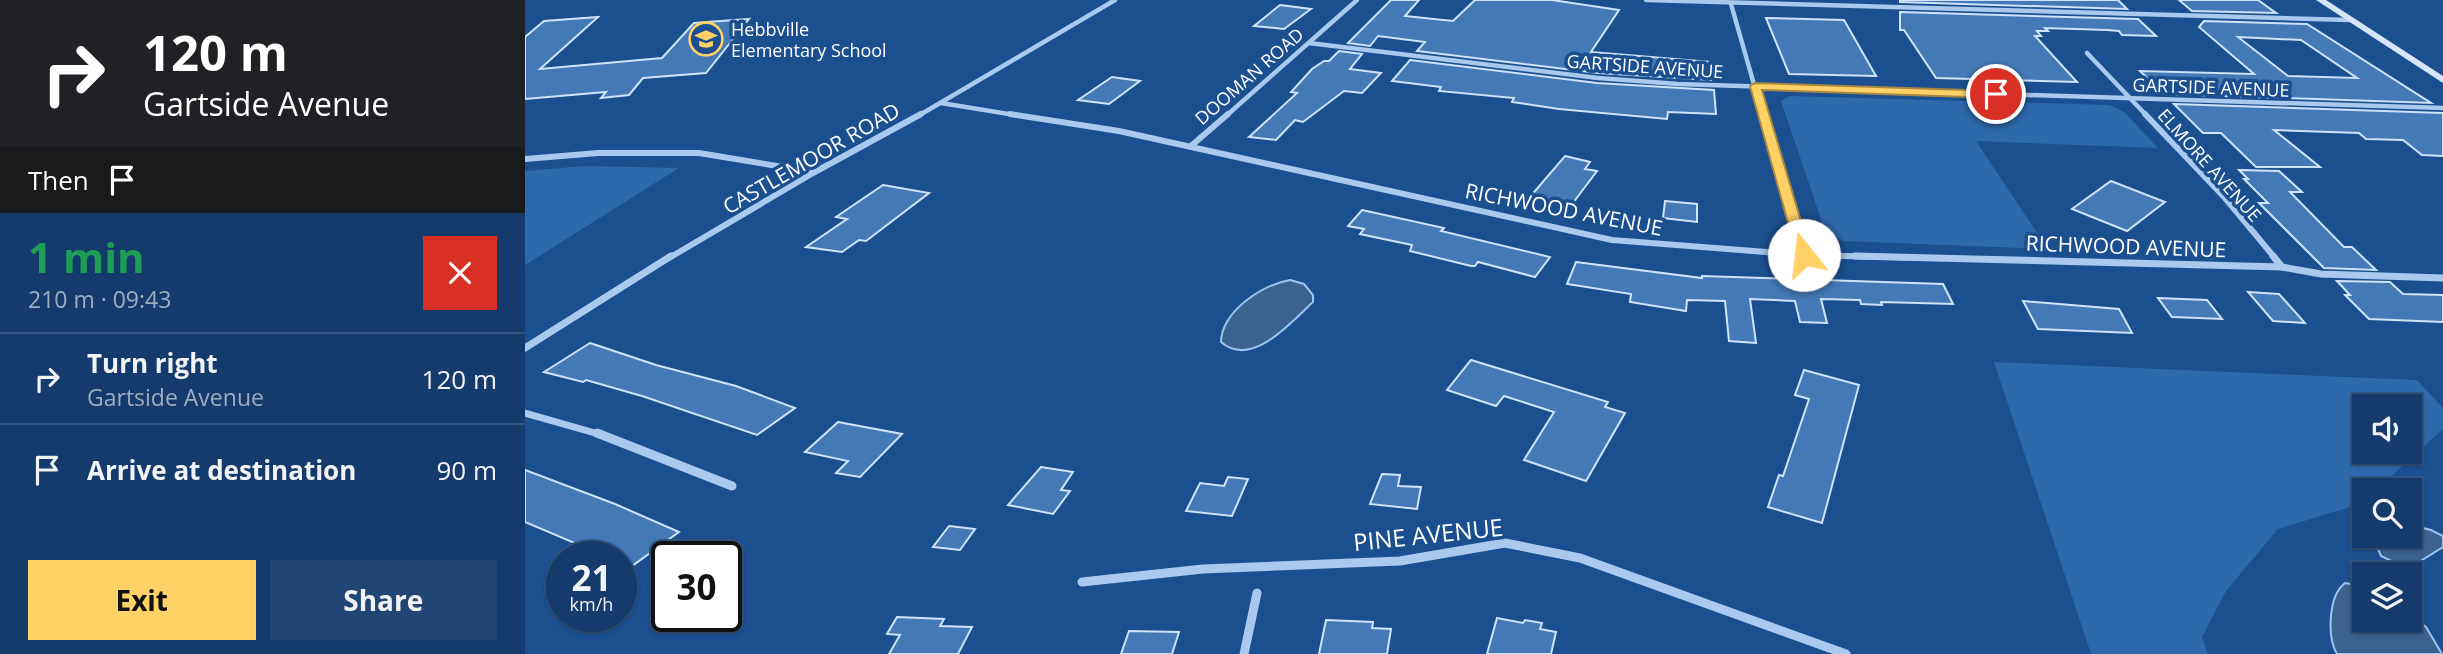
<!DOCTYPE html>
<html lang="en">
<head>
<meta charset="utf-8">
<style>
	body { margin:0; font-family:"Open Sans",sans-serif; background:#214673; color:#f1f3f6; height:100vh; display:flex; flex-direction:column; font-size:26px; white-space:nowrap }
	* { box-sizing:border-box; margin:0 }
	p { font-size:23px; color:#9dadc1 }
	.icon { flex:none; width:38px; height:38px; fill:none; stroke:currentColor; stroke-width:2; stroke-linecap:round; stroke-linejoin:round }
	.map { position:relative; flex:1; overflow:hidden }
	.sheet { display:flex; flex-direction:column; background:#143b6b; width:525px }
	.sheet>* { flex:none }
	.banner { background:#202124; color:#fff; overflow:hidden }
	.controls { position:absolute; left:1827px; top:394px; display:grid; gap:14px }
	.controls a { display:grid; place-items:center; width:70px; height:70px; border-radius:0px; background:#143b6b; box-shadow:0 2px 5px #0004,0 0 0 2px #33557e; font-size:35px }
	.speed { position:absolute; left:21px; top:541px; display:flex; gap:14px; font-size:35px; font-weight:700; text-align:center }
	.speed>* { display:grid; place-content:center; width:91px; height:91px; border-radius:50%; background:#143b6b; box-shadow:0 2px 5px #0004,0 0 0 2px #33557e; line-height:1 }
	.speed small { font-size:18px; font-weight:400 }
	.speed .limit { border:4px solid #111; border-radius:10px; background:#fff; color:#111 }
	.pin { position:absolute; display:grid; place-items:center; width:60px; height:60px; color:#fff; margin:-30px; border:4px solid #fff; border-radius:50%; box-shadow:0 2px 7px #0007 }
	.me { position:absolute; width:77px; margin:-38px; rotate:344deg; stroke-linejoin:round; filter:drop-shadow(0 0 5px #0008) }
	.turn { display:flex; align-items:center; gap:24px; height:147px; padding:0 28px; font-size:32px }
	.turn .icon { width:91px; height:91px; stroke-width:2.5 }
	.turn b { display:block; font-size:49px; line-height:60px }
	.then { display:flex; align-items:center; height:66px; padding:0 28px; background:#0003; gap:14px; font-size:26px }
	.round { display:grid; place-items:center; flex:none; width:74px; height:74px; border-radius:0px; background:#214673 }
	.headline { display:flex; align-items:center; justify-content:space-between; height:119px; padding:0 28px }
	h1 { font-size:42px; font-weight:700; line-height:52px; color:#1e9e55 }
	.primary-button { display:flex; gap:14px; margin-top:auto; padding:14px 28px }
	.primary-button a { flex:1; height:80px; border-radius:0px; background:#ffd166; color:#111; font-size:28px; font-weight:700; line-height:80px; text-align:center }
	.primary-button a+a { background:#214673; color:#f1f3f6 }
	ul { padding:0; list-style:none }
	li { display:flex; align-items:center; gap:21px; height:91px; padding:0 28px; border-top:2px solid #33557e }
	li div { flex:1 }
	li b { display:block; font-size:26px }
	li em { font-style:normal }
	main { display:flex; flex:1; min-height:0 }
	.map>svg:first-child { display:block }
</style>
</head>
<body>
<main>
<section class="sheet">
<div class="banner">
<div class="turn"><svg class="icon" aria-label="right" viewBox="0 0 24 24"><path d="M7 20v-9h11M14 6l5 5-5 5"/></svg><div><b>120 m</b>Gartside Avenue</div></div>
<div class="then">Then<svg class="icon" aria-label="arrive" viewBox="0 0 24 24"><path d="M6 21V4h12l-3 4 3 4H6"/></svg></div>
</div>
<div class="headline"><div><h1>1 min</h1><p>210 m · 09:43</p></div><a class="round" style="background:#d93025;color:#fff"><svg class="icon" aria-label="close" viewBox="0 0 24 24"><path d="M6 6l12 12M18 6L6 18"/></svg></a></div>
<ul>
<li><svg class="icon" aria-label="right" viewBox="0 0 24 24"><path d="M7 20v-9h11M14 6l5 5-5 5"/></svg><div><b>Turn right</b><p>Gartside Avenue</p></div><em>120 m</em></li>
<li><svg class="icon" aria-label="arrive" viewBox="0 0 24 24"><path d="M6 21V4h12l-3 4 3 4H6"/></svg><div><b>Arrive at destination</b></div><em>90 m</em></li>
</ul>
<div class="primary-button"><a>Exit</a><a>Share</a></div>
</section>
<div class="map">
<svg width="1918" height="654" viewBox="0 0 1918 654">
	<rect width="100%" height="100%" fill="#1b4f8f"/>
	<g fill="#2e69ad" fill-rule="evenodd">
		<path d="M1265,96L1584,105L1599,112L1633,148L1451,141L1523,249L1319,241L1300,231L1256,101Z"/>
		<path d="M59,166L154,168L0,265V171Z"/>
		<path d="M1469,362L1892,380L1918,408V429L1851,490H1839V500L1835,504L1753,529L1701,591L1677,637L1683,654H1566ZM1885,406V452H1839V406Z"/>
	</g>
	<g fill="#3c6290" stroke="#9cc4f0" stroke-width="2">
		<path d="M765,280L779,284L788,295V302C766,322 727,369 696,342C697,311 737,285 765,280Z"/>
		<path d="M1894,527L1906,530L1918,536V547L1894,562L1889,572L1856,556L1853,549C1860,539 1873,536 1885,536V531Z"/>
		<path d="M1820,583L1839,586V620H1885V615L1901,627L1917,654H1812C1802,637 1803,596 1820,583Z"/>
	</g>
	<g fill="#4478b7" stroke="#cfe3fa" stroke-width="2" fill-rule="evenodd">
		<path d="M866,0H894L880,16L928,21L950,0H1027L1094,10L1066,52L1185,62L1187,80L1073,73L892,51L900,42L853,36L845,46L823,43Z"/>
		<path d="M1375,0H1593L1602,9L1375,2Z"/>
		<path d="M1654,0H1733L1751,13L1667,11Z"/>
		<path d="M755,5L786,9L759,29L729,26Z"/>
		<path d="M1375,12L1613,19L1631,36L1597,35L1594,31L1582,30L1520,28L1523,31H1512L1516,36H1510L1552,82L1411,78L1379,30H1375Z"/>
		<path d="M73,17L15,69L137,58L169,23L224,19L181,73L118,78L104,95L76,98L81,92L0,99V37L19,21Z"/>
		<path d="M1241,18L1319,20L1351,76L1264,74Z"/>
		<path d="M1679,21L1782,24L1906,103L1639,94L1615,71L1729,74L1674,27ZM1713,37L1776,40L1832,78L1763,76Z"/>
		<path d="M814,51L837,54L825,69L856,73L837,93L819,91L778,122L770,120L751,140L724,137L772,93L766,92L787,69L799,61H804Z"/>
		<path d="M885,60L1072,83L1189,90L1191,114L1143,112L1142,119L1034,109L987,102L989,98L914,91L916,87L867,81Z"/>
		<path d="M587,77L615,81L584,104L553,100Z"/>
		<path d="M1649,104L1918,113V156L1897,155L1878,140L1841,139L1834,133L1749,130L1795,167H1731L1696,133H1678Z"/>
		<path d="M1040,156L1065,162L1060,169L1072,171L1045,207L1004,198Z"/>
		<path d="M1714,170L1754,171L1777,192H1765L1819,247H1827L1851,270L1799,268L1734,203H1743L1719,179H1723Z"/>
		<path d="M1586,181L1640,202L1602,231L1547,209Z"/>
		<path d="M358,185L404,193L341,241L334,240L317,252L281,247L322,219L311,217Z"/>
		<path d="M1140,201L1172,204V222L1138,218Z"/>
		<path d="M837,210L919,228L916,231L1025,257L1010,277L953,262L950,266H946L885,251L887,245L835,234L839,229L823,226Z"/>
		<path d="M1051,262L1177,278V276L1418,284L1428,304L1356,302L1357,305L1336,304L1335,300L1296,299L1302,323L1275,322L1270,301L1225,299L1231,343L1204,341L1200,301L1162,300L1161,311L1105,302L1106,294L1042,284Z"/>
		<path d="M1812,281L1865,282L1878,294L1918,295V322L1844,319L1820,295H1825Z"/>
		<path d="M1723,292L1754,294L1780,323L1748,321Z"/>
		<path d="M1633,298L1682,300L1697,319L1647,317Z"/>
		<path d="M1498,301L1594,309L1607,333L1513,329Z"/>
		<path d="M65,343L131,365L211,386L270,408L232,435L117,396L61,380L58,382L19,372Z"/>
		<path d="M946,360L1083,402L1080,407L1100,413L1061,481L999,460L1029,412L979,396L971,406L922,390Z"/>
		<path d="M1279,370L1334,385L1297,523L1243,507L1254,475L1258,476L1284,399L1270,395Z"/>
		<path d="M313,422L377,434L335,477L311,473L323,461L280,452Z"/>
		<path d="M516,467L548,472L536,490L545,491L528,514L483,505Z"/>
		<path d="M0,470L90,504L154,532L96,574V556H80L0,522Z"/>
		<path d="M857,474L875,475L873,486L896,487L892,509L845,504Z"/>
		<path d="M703,477L723,479L707,516L661,511L675,483L699,486Z"/>
		<path d="M424,526L450,529L435,550L408,547Z"/>
		<path d="M372,617L419,619L415,626L447,627L433,654H364L375,635L362,634Z"/>
		<path d="M972,618L998,623L1000,620L1017,623L1015,629L1031,632L1026,654H962Z"/>
		<path d="M801,620L848,622L847,628L866,629L862,654H794Z"/>
		<path d="M604,631L654,632L647,654H596Z"/>
	</g>
	<g fill="none" stroke-linecap="round" stroke-linejoin="round">
		<g stroke="#a9c9ee" stroke-width="4.5">
			<path d="M1121,0L1825,20"/>
			<path d="M1206,4L1238,116"/>
			<path d="M784,43L1073,78L1153,84L1918,108"/>
			<path d="M1562,53L1622,116"/>
			<path d="M416,103L496,116"/>
			<path d="M393,116L590,0"/>
			<path d="M701,116L832,0"/>
		</g>
		<g stroke="#a9c9ee" stroke-width="6">
			<path d="M485,114L594,131L1087,240L1279,255L1400,258"/>
			<path d="M1238,114L1279,255"/>
			<path d="M1620,114L1700,198L1750,258"/>
			<path d="M666,146L703,114"/>
			<path d="M0,159L73,153H174L288,172"/>
			<path d="M144,258L288,173L396,114"/>
		</g>
		<g stroke="#a9c9ee" stroke-width="7">
			<path d="M1330,256L1757,267L1796,274L1918,278"/>
			<path d="M1748,256L1757,267"/>
			<path d="M0,348L146,256"/>
			<path d="M0,413L77,435"/>
		</g>
		<g stroke="#a9c9ee" stroke-width="9">
			<path d="M72,433L207,486"/>
			<path d="M557,582L678,569L875,561L980,543L1055,558L1321,654"/>
			<path d="M719,654L732,593"/>
		</g>
		<path fill="#d6e6fa" fill-rule="evenodd" d="M1791,0H1801L1918,76V83Z"/>
	</g>
	<path fill="#ffd166" stroke="#a68842" stroke-width="2" d="M1230,83L1471,91L1477,94L1471,98L1237,90L1286,255L1279,259L1272,255L1225,86Z"/>
	<defs>
		<symbol id="school-ring" viewBox="-11 -11 22 22"><circle r="9.5" fill="#1b4f8f" stroke="#ffd166" stroke-width="1.5"/><path d="M0-5L7-2L0 1L-7-2ZM-4 1L0 2.5L4 1V4Q0 6-4 4Z" fill="#ffd166"/></symbol>
	</defs>
	<g fill-rule="evenodd">
		<use href="#school-ring" x="162" y="20" width="38" height="38"/>
	</g>
	<g text-anchor="middle" dominant-baseline="central" stroke-width="7" stroke-linejoin="round" paint-order="stroke">
		<g font-size="18" fill="#fff" stroke="#1b4f8f" text-anchor="start">
			<text x="206" y="29">Hebbville<tspan x="206" dy="21">Elementary School</tspan></text>
		</g>
		<g font-size="18" fill="#fff" stroke="#1b4f8f">
			<text transform="translate(1120 66) rotate(4)">GARTSIDE AVENUE</text>
			<text transform="translate(724 76) rotate(-41)">DOOMAN ROAD</text>
			<text transform="translate(1686 87) rotate(2)">GARTSIDE AVENUE</text>
			<text transform="translate(1685 165) rotate(48)">ELMORE AVENUE</text>
		</g>
		<g font-size="21" fill="#fff" stroke="#1b4f8f">
			<text transform="translate(286 158) rotate(-30)">CASTLEMOOR ROAD</text>
			<text transform="translate(1039 209) rotate(11)">RICHWOOD AVENUE</text>
			<text transform="translate(1601 246) rotate(2)">RICHWOOD AVENUE</text>
		</g>
		<g font-size="24" fill="#fff" stroke="#1b4f8f">
			<text transform="translate(903 534) rotate(-6)">PINE AVENUE</text>
		</g>
	</g>
</svg>
<div class="controls">
<a><svg class="icon" aria-label="sound" viewBox="0 0 24 24"><path d="M4 9h4l5-4v14l-5-4H4zM17 9q2 3 0 6"/></svg></a>
<a><svg class="icon" aria-label="search" viewBox="0 0 24 24"><circle cx="10" cy="10" r="6"/><path d="M15 15l6 6"/></svg></a>
<a><svg class="icon" aria-label="layers" viewBox="0 0 24 24"><path d="M12 4l9 5-9 5-9-5zM3 14l9 5 9-5"/></svg></a>
</div>
<div class="speed"><div>21<small>km/h</small></div><div class="limit">30</div></div>
<div class="pin" style="left:1471px;top:94px;background:#d93025"><svg class="icon" aria-label="arrive" viewBox="0 0 24 24"><path d="M6 21V4h12l-3 4 3 4H6"/></svg></div>
<svg class="me" style="left:1279px;top:255px" viewBox="-20 -20 40 40"><circle r="19" fill="#fff"/><path d="M0-13L10 11 0 6-10 11z" fill="#ffd166"/></svg>
</div>
</main>
</body>
</html>
